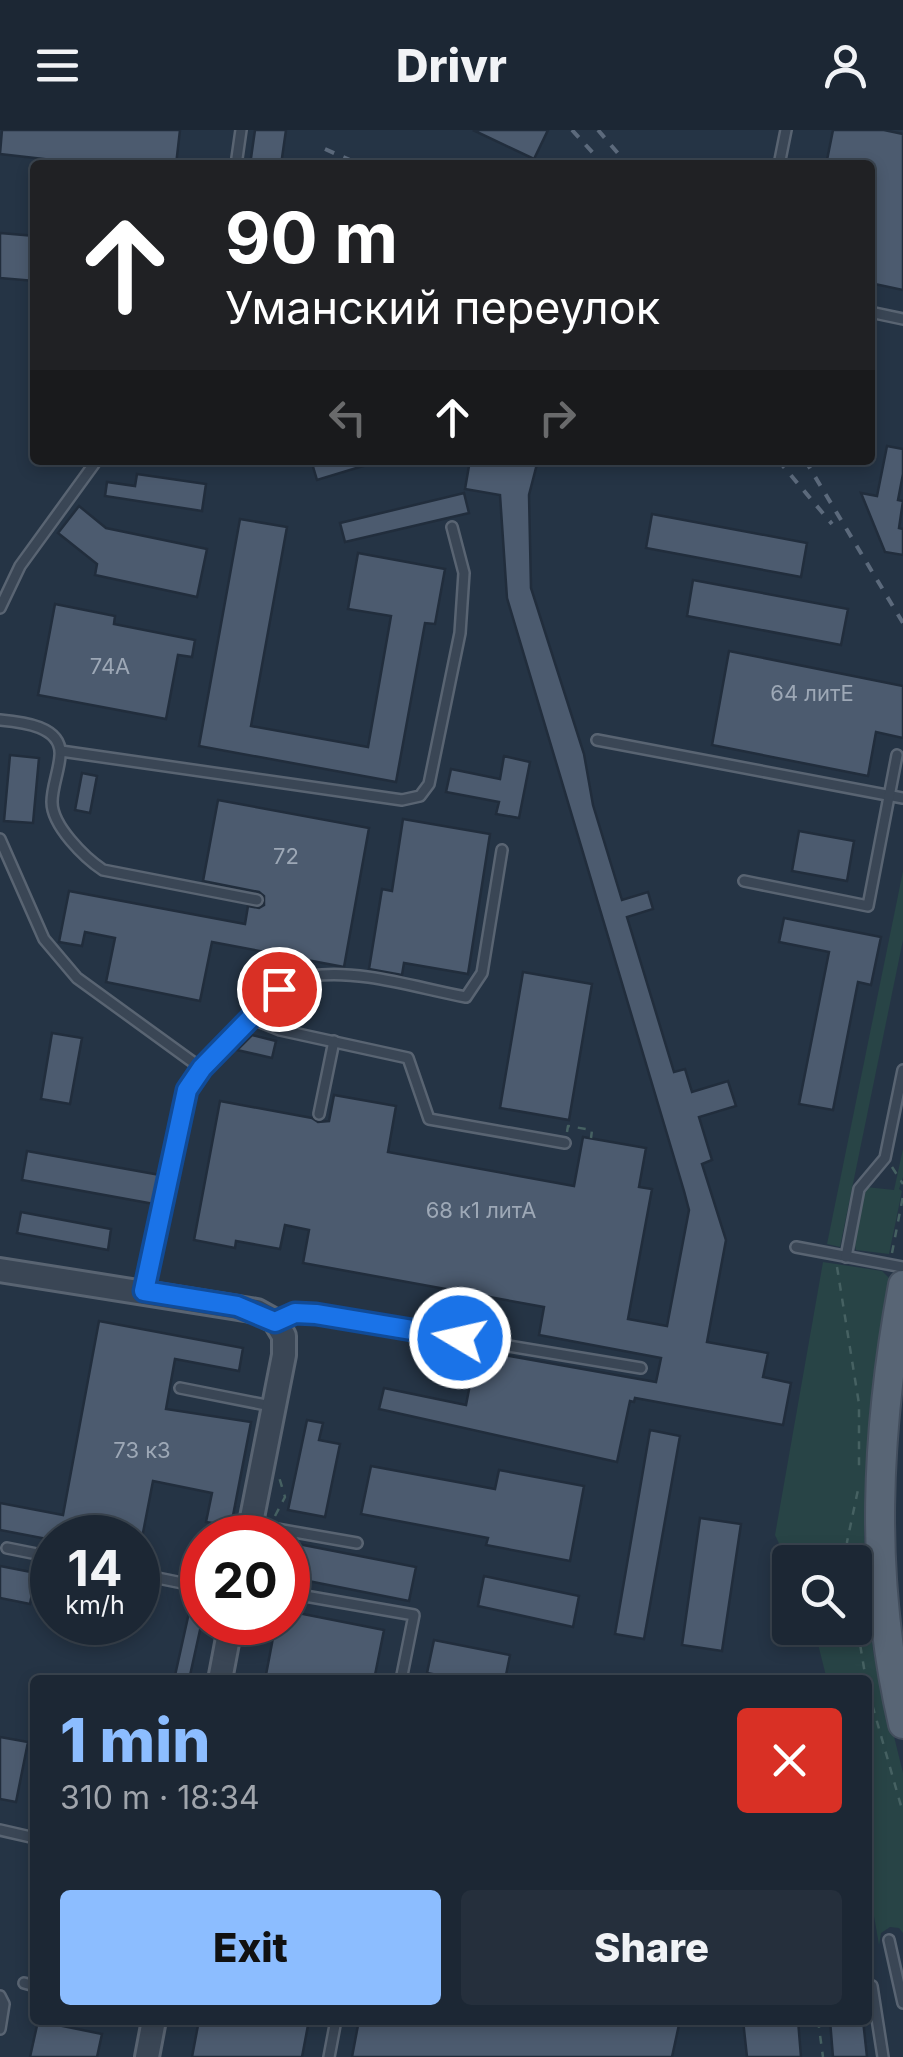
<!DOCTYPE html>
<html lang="en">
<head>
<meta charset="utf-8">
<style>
	body { margin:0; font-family:Inter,sans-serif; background:#252f3c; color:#f1f3f6; height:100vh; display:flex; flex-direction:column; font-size:38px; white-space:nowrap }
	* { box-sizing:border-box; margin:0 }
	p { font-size:32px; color:#a0a5ac }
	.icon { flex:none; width:55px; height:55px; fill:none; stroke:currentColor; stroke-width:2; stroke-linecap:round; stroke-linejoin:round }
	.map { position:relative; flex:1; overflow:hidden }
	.side { position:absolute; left:30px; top:1545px; width:842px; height:350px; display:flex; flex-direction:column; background:#1c2734; border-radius:10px; box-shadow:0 5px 15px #0003,0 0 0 2px #3a444f }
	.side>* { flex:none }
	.guide { position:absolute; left:30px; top:30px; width:845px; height:305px; border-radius:10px; box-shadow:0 5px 15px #0003,0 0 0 2px #3a444f; background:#202124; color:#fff; overflow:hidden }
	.buttons { position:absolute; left:772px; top:1415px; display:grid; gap:20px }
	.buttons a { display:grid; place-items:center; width:100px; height:100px; border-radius:10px; background:#1c2734; box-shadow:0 5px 15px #0003,0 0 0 2px #3a444f; font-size:50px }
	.speed { position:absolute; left:30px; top:1385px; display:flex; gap:20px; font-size:50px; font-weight:700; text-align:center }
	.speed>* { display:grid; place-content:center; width:130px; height:130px; border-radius:50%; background:#1c2734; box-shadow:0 5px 15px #0003,0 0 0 2px #3a444f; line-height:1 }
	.speed small { font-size:25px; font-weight:400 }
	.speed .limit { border:15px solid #d22; background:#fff; color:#111 }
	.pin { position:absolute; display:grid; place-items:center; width:85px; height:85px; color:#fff; margin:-42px; border:5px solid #fff; border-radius:50%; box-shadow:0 2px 10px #0007 }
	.me { position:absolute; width:110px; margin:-55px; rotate:279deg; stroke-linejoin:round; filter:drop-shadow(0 0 8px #0008) }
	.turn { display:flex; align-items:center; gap:35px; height:210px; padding:0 30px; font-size:45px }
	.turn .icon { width:130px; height:130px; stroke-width:2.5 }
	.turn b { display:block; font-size:70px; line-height:85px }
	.lanes { display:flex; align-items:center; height:95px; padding:0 30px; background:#0003; justify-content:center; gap:50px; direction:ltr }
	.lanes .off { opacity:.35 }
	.round { display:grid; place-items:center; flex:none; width:105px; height:105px; border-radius:10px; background:#252f3c }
	.head { display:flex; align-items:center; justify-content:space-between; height:170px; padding:0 30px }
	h1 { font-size:60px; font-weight:800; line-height:75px; color:#8cbdff }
	.cta { display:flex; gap:20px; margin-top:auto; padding:20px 30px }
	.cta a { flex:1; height:115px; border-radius:10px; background:#8cbdff; color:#111; font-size:40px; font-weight:800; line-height:115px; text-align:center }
	.cta a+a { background:#252f3c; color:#f1f3f6 }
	header { display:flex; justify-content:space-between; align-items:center; height:130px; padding:0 30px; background:#1c2734; font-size:45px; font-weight:800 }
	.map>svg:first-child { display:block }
</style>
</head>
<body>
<header><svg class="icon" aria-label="menu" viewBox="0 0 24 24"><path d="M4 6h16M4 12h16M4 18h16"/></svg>Drivr<svg class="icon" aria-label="person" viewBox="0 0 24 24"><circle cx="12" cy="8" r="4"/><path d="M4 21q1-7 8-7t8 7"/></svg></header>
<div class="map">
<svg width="903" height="1927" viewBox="0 0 903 1927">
	<rect width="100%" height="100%" fill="#253445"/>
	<g fill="#284446">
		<path d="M903,741V810L840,1117L827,1114Z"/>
		<path d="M903,1019V1047L899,1059L902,1061L889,1124L856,1120L854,1112L864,1061L866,1057L894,1060Z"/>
		<path d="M823,1132L882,1141L890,1149L870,1276L864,1405L873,1521L903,1643V1803L899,1798L890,1797L881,1803L879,1815L868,1751V1550H827L814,1498H855V1432H790V1437L775,1405Z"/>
	</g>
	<g fill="#4c5b6f" stroke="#212d3c" stroke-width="2.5">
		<path d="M2,0H180L176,35H96L0,24Z"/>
		<path d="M255,0H286L281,35H250Z"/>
		<path d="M473,0H548L534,29Z"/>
		<path d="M833,0H884L903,4V160L870,153V35H826Z"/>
		<path d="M0,103L35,106V151L0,148Z"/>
		<path d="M887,316L903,319V344L898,370L903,371L899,398L903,399V425L885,422L861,363L877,366Z"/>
		<path d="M311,330H373V333L317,350Z"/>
		<path d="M470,330H538L529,365L531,458L584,624L593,675L622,770L648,762L653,779L627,787L674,942L685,939L692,962L728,951L736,976L699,987L712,1030L702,1034L726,1110L707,1212L768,1223L763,1247L791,1253L783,1295L635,1268L634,1272L630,1271L617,1332L379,1279L384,1258L466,1275L472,1244L459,1241L464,1218L656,1252L661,1228L539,1205L544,1177L303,1133L309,1100L285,1095L280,1119L236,1111L235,1118L194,1110L220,971L312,988L318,992L329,991L334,965L396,976L388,1022L574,1056L583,1007L646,1018L639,1057L652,1059L628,1189L667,1196L689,1080L684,1061L507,468L500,365L465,359Z"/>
		<path d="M137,344L206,354L202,381L105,366L107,352L135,356Z"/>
		<path d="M464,363L469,383L345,412L340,393Z"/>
		<path d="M79,376L106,398L207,419L197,467L95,445L97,434L58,403Z"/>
		<path d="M652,384L807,413L801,447L646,418Z"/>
		<path d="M240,389L287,397L251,596L368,617L391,486L348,479L358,423L445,439L435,494L425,493L396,652L199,616Z"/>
		<path d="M693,450L848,479L841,515L687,486Z"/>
		<path d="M55,474L115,486L114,494L195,510L192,527L178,525L166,589L38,565Z"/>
		<path d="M729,521L903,556V608L876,602L868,646L712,615Z"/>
		<path d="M10,625L39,628L33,693L4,691Z"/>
		<path d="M504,626L530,632L519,688L496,684L499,672L446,662L451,639L500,649Z"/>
		<path d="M82,643L97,646L90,683L75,680Z"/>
		<path d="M218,670L369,698L344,837L212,812L200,871L106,852L115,808L85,802L82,816L59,812L69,761L245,794L248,776L259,778L264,775V766L259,762L203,751Z"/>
		<path d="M403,689L490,704L468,844L404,833L402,845L369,839L382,759L392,761Z"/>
		<path d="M799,701L854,711L847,751L792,741Z"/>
		<path d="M784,788L881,807L871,855L858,852L833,980L799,974L829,822L779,812Z"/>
		<path d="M523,842L592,854L569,990L500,978Z"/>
		<path d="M52,903L82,908L70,974L41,969Z"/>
		<path d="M252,905L276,911L272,928L237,920Z"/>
		<path d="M27,1021L160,1045L154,1074L22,1050Z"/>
		<path d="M21,1082L111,1099L108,1120L17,1103Z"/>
		<path d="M99,1191L243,1218L239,1241L175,1229L166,1279L251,1292L231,1396L206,1392L212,1363L153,1351L142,1408H52V1410L0,1400V1373L63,1385Z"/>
		<path d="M307,1290L323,1293L319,1310L340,1314L325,1387L288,1380Z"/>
		<path d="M650,1300L680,1306L644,1509L615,1504Z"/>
		<path d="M371,1336L495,1359L499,1340L584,1356L570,1431L486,1415L488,1408L361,1384Z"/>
		<path d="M700,1388L741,1394L722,1521L682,1515Z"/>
		<path d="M288,1412L416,1437L409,1471L288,1447Z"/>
		<path d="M0,1436L36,1443L30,1474L0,1468Z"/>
		<path d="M484,1446L579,1466L573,1497L478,1476Z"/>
		<path d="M192,1469L202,1472V1491L189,1550H174Z"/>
		<path d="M288,1481L384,1500L374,1550H265L276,1492H288Z"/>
		<path d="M434,1510L510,1525L505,1550H464L427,1543Z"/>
		<path d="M0,1607L28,1612L16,1672L0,1669Z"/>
		<path d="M199,1890H309L302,1927H192Z"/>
		<path d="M359,1890H680L672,1927H352Z"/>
		<path d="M743,1890H798L801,1927H747Z"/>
		<path d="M830,1890H863L867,1927H833Z"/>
		<path d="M38,1891L102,1904L97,1927H30Z"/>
	</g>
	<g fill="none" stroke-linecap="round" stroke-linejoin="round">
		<defs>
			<g id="service">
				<path d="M236,35L241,0"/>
				<path d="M779,35L786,0"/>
				<path d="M870,182L903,189"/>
				<path d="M0,478L20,436L97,330"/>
				<path d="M0,590C22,592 63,596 60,626C59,641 52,657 52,672C52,696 85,728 103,740L257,770"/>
				<path d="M597,610L903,668"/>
				<path d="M61,621L402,670L420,666L429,654L460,503L464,443L452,397"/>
				<path d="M0,709L44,809L77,848L201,938"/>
				<path d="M744,751L868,776L897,625"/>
				<path d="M248,887L280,900L408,928L429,989L565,1013"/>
				<path d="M319,984L334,911"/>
				<path d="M796,1117L903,1137"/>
				<path d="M846,1127L859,1059L885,1028L903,940"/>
				<path d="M144,1160L187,960C211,924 267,853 311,846C361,839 417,858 466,867L482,843L502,720"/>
				<path d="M279,1190L295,1183L317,1184L641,1238"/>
				<path d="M180,1258L271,1276"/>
				<path d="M254,1395L357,1413"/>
				<path d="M7,1418L52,1427"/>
				<path d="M138,1444L202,1457"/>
				<path d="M288,1463L414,1485L401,1550"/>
				<path d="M0,1700L35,1708"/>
				<path d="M889,1810L903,1873"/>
				<path d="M24,1853L35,1856"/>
				<path d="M872,1856L883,1927"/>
				<path d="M0,1866L4,1874L0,1899"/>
				<path d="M329,1927L336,1890"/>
			</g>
			<g id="tertiary">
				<path d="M0,1140L257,1181L275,1191L284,1206V1225L248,1408"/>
				<path d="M220,1550L231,1492"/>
				<path d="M147,1927L154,1890"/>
			</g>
			<path id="primary" d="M903,1155C876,1302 869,1447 903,1594"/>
		</defs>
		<use href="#service" stroke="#596472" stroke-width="14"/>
		<use href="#tertiary" stroke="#596472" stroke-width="28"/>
		<use href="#primary" stroke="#444f5e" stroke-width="32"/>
		<g stroke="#466162" stroke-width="2.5" stroke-dasharray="8 8" stroke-linecap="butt">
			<path d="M567,1002L568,996L592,1000L591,1008"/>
			<path d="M892,1037L903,1054"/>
			<path d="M892,1123L903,1066"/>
			<path d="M837,1137L859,1274V1337"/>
			<path d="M275,1386L285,1367L279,1347"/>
			<path d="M849,1432L847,1412L859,1355"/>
			<path d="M855,1484L866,1550"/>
			<path d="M868,1560L903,1683"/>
			<path d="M868,1823V1826"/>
			<path d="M818,1890L823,1927"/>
		</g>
		<use href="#service" stroke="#3a4655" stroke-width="9"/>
		<use href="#tertiary" stroke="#3a4655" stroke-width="22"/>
		<use href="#primary" stroke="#586575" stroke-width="28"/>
		<g stroke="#5c6a7c" stroke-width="4" stroke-dasharray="10 10" stroke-linecap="butt">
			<path d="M572,0L604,35"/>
			<path d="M598,0L628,35"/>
			<path d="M325,19L361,35"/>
			<path d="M778,330L832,394"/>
			<path d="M805,330L903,493"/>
		</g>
	</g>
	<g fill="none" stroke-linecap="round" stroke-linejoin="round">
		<defs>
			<path id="route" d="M279,859L202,938L187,960L144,1161L237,1176L275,1192L295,1183L316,1184L460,1208"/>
		</defs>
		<use href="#route" stroke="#114b97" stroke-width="25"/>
		<use href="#route" stroke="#1a73e8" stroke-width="18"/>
	</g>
	<g text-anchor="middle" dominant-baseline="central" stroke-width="8" stroke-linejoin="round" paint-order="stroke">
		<g font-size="22" fill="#9da8b6">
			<text x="110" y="536">74А</text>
			<text x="812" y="563">64 литЕ</text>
			<text x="286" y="726">72</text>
			<text x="481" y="1080">68 к1 литА</text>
			<text x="142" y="1320">73 к3</text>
		</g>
	</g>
</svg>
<div class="buttons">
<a><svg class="icon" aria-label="search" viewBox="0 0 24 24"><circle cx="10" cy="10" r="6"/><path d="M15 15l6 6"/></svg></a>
</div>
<div class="speed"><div>14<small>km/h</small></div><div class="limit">20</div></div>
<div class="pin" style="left:279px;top:859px;background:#d93025"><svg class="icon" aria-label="arrive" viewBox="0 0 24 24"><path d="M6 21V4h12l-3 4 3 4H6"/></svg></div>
<svg class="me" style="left:460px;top:1208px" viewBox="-20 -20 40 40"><circle r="17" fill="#1a73e8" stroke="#fff" stroke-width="3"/><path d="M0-11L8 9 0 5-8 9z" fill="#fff"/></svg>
<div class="guide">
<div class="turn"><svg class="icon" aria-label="ahead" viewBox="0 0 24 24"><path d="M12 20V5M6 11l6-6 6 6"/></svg><div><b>90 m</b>Уманский переулок</div></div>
<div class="lanes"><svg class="icon off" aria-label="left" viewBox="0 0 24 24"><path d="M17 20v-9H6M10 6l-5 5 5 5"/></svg><svg class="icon" aria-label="ahead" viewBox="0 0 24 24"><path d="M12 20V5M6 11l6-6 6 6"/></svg><svg class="icon off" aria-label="right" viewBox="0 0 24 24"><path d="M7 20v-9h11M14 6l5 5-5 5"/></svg></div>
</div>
<section class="side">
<div class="head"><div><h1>1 min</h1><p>310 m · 18:34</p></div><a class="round" style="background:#d93025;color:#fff"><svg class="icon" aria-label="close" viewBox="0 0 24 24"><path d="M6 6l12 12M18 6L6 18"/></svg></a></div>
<div class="cta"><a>Exit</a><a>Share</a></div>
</section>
</div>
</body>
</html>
